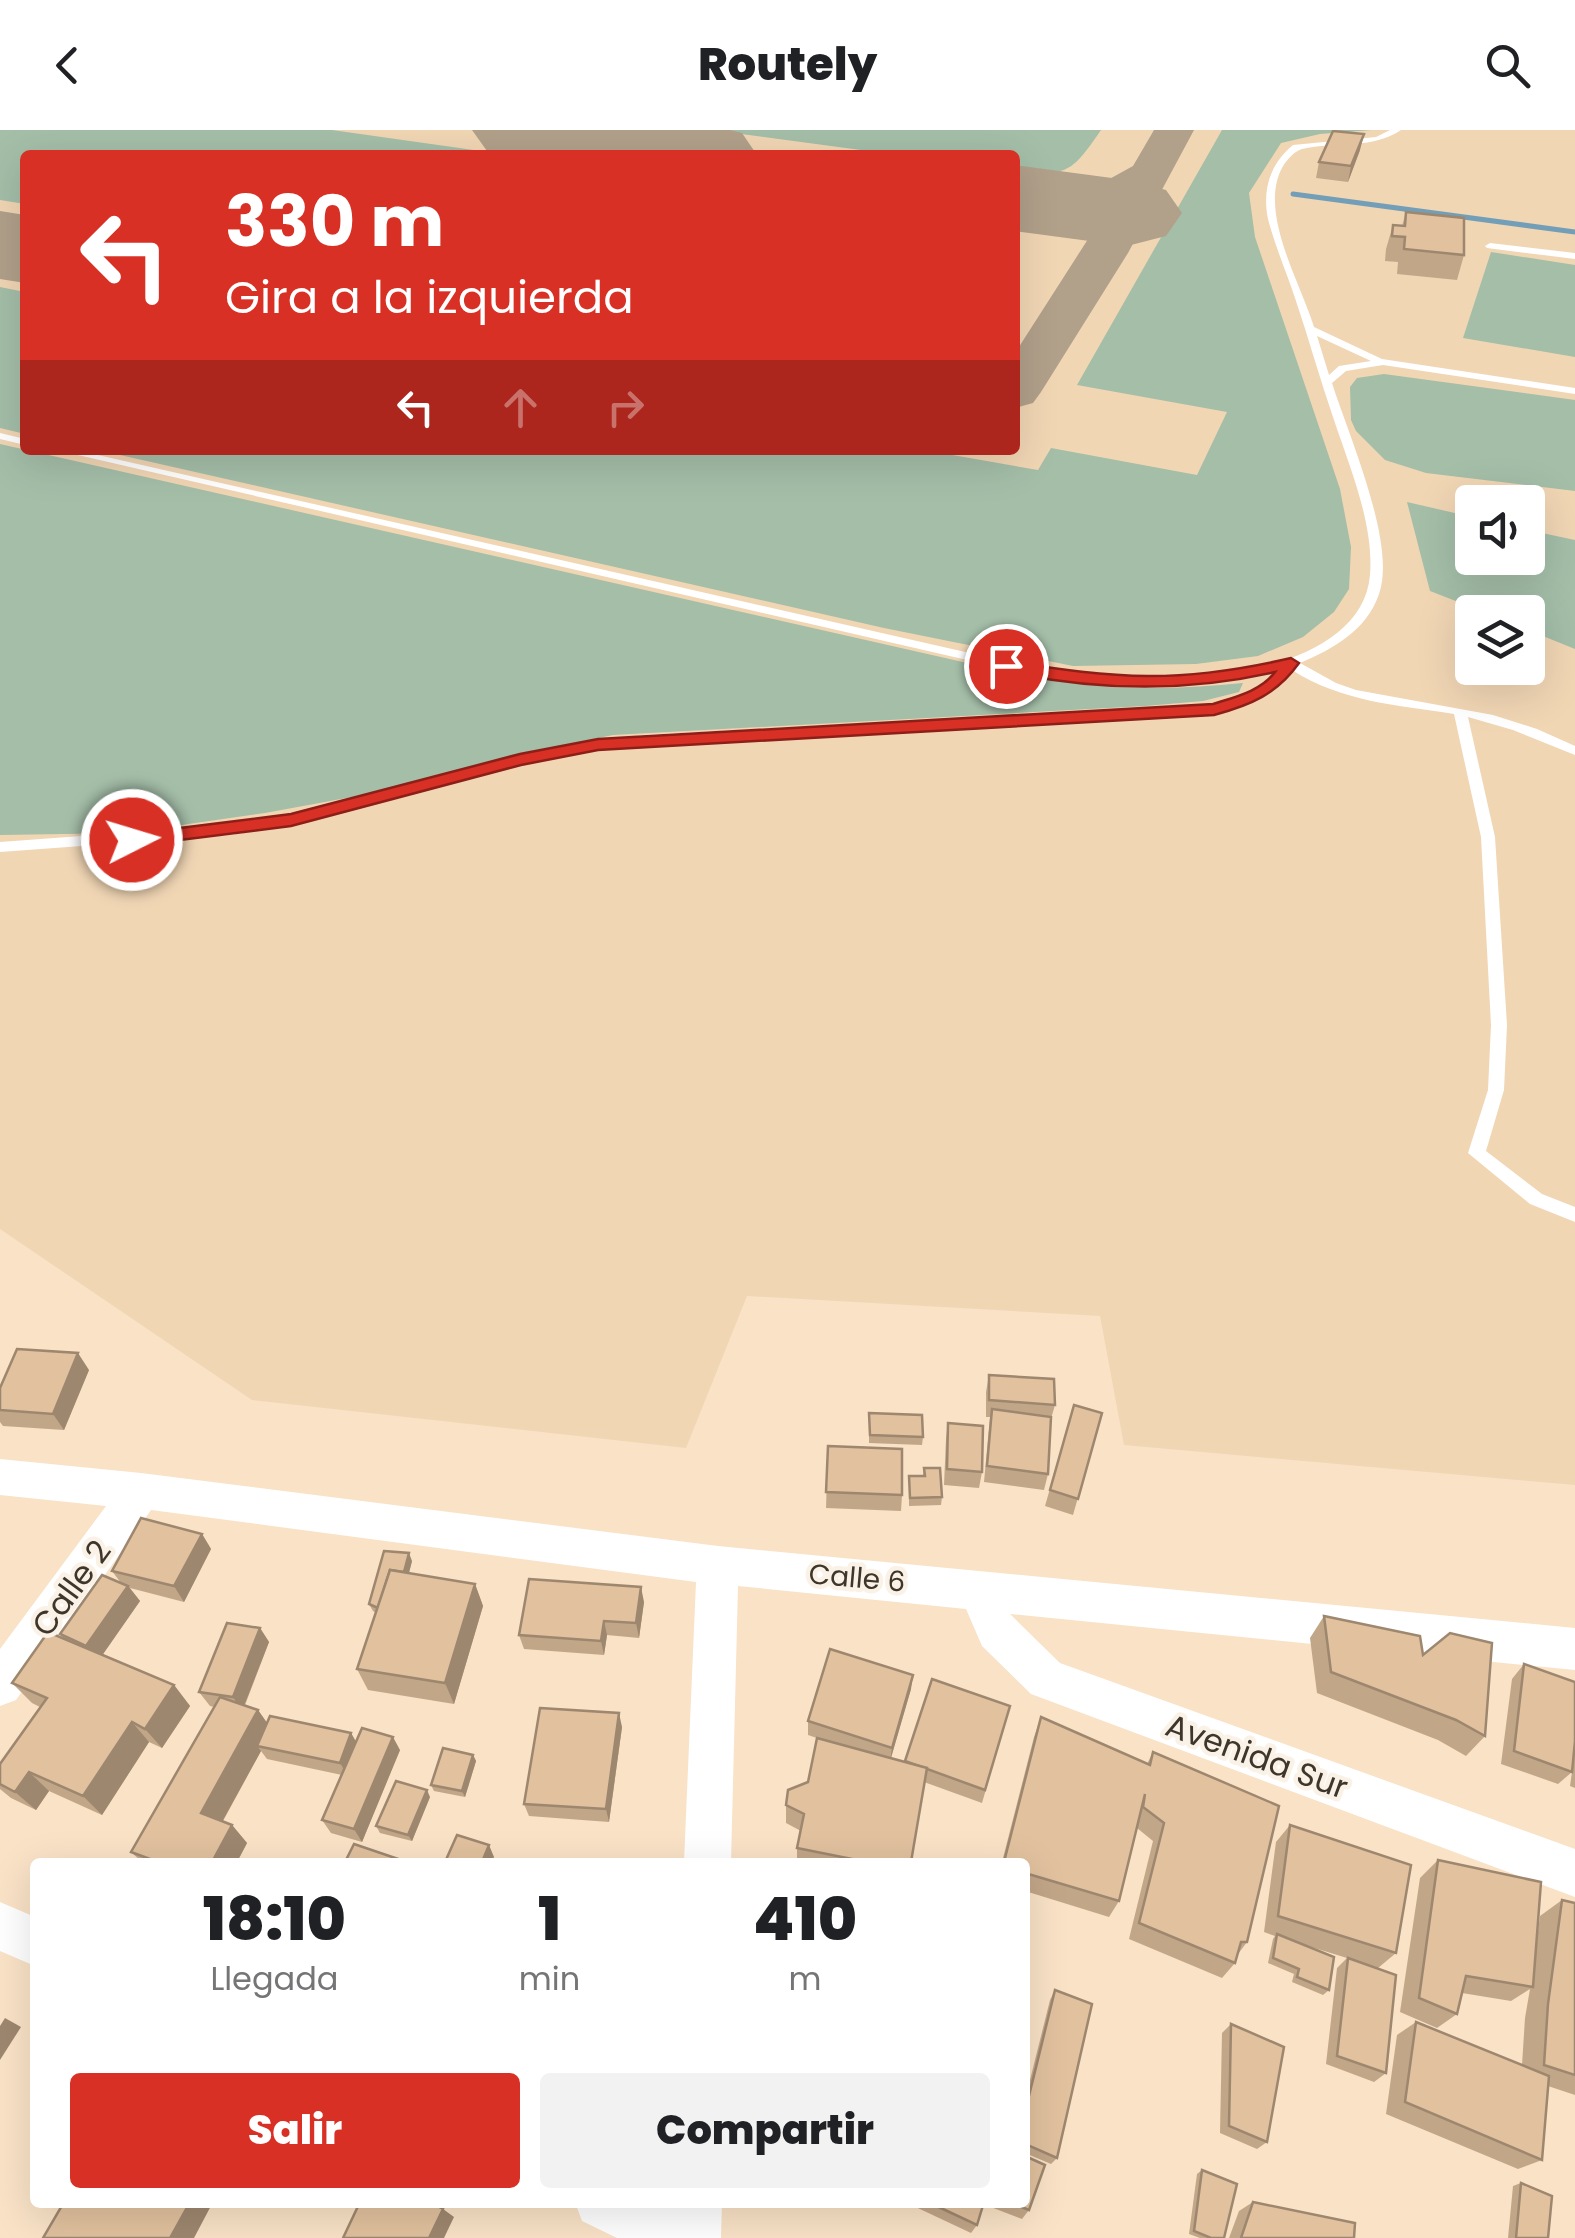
<!DOCTYPE html>
<html lang="es">
<head>
<meta charset="utf-8">
<style>
	body { margin:0; font-family:Poppins,sans-serif; background:#f2f2f2; color:#202124; height:100vh; display:flex; flex-direction:column; font-size:38px; white-space:nowrap }
	* { box-sizing:border-box; margin:0 }
	p { font-size:32px; color:#757577 }
	.icon { flex:none; width:55px; height:55px; fill:none; stroke:currentColor; stroke-width:2; stroke-linecap:round; stroke-linejoin:round }
	.map { position:relative; flex:1; overflow:hidden }
	.drawer { position:absolute; left:30px; top:1728px; width:1000px; height:350px; display:flex; flex-direction:column; background:#fff; border-radius:10px; box-shadow:0 10px 40px #0002 }
	.drawer>* { flex:none }
	.guide { position:absolute; left:20px; top:20px; width:1000px; height:305px; border-radius:10px; box-shadow:0 10px 40px #0002; background:#d93025; color:#fff; overflow:hidden }
	.fabs { position:absolute; left:1455px; top:355px; display:grid; gap:20px }
	.fabs a { display:grid; place-items:center; width:90px; height:90px; border-radius:10px; background:#fff; box-shadow:0 10px 40px #0002; font-size:50px }
	.pin { position:absolute; display:grid; place-items:center; width:85px; height:85px; color:#fff; margin:-42px; border:5px solid #fff; border-radius:50%; box-shadow:0 2px 10px #0007 }
	.me { position:absolute; width:110px; margin:-55px; rotate:85deg; stroke-linejoin:round; filter:drop-shadow(0 0 8px #0008) }
	.turn { display:flex; align-items:center; gap:35px; height:210px; padding:0 40px; font-size:45px }
	.turn .icon { width:130px; height:130px; stroke-width:2.5 }
	.turn b { display:block; font-size:70px; line-height:85px }
	.lanes { display:flex; align-items:center; height:95px; padding:0 40px; background:#0003; justify-content:center; gap:50px; direction:ltr }
	.lanes .off { opacity:.35 }
	.eta { display:flex; justify-content:space-evenly; align-items:center; height:170px; text-align:center }
	.eta b { font-size:60px; font-weight:800; line-height:70px }
	.cta { display:flex; gap:20px; margin-top:auto; padding:20px 40px }
	.cta a { flex:1; height:115px; border-radius:10px; background:#d93025; color:#fff; font-size:40px; font-weight:800; line-height:115px; text-align:center }
	.cta a+a { background:#f2f2f2; color:#202124 }
	header { display:flex; justify-content:space-between; align-items:center; height:130px; padding:0 40px; background:#fff; font-size:45px; font-weight:800 }
	.map>svg:first-child { display:block }
</style>
</head>
<body>
<header><svg class="icon" aria-label="back" viewBox="0 0 24 24"><path d="M15 5l-7 7 7 7"/></svg>Routely<svg class="icon" aria-label="search" viewBox="0 0 24 24"><circle cx="10" cy="10" r="6"/><path d="M15 15l6 6"/></svg></header>
<div class="map">
<svg width="1575" height="2108" viewBox="0 0 1575 2108">
	<rect width="100%" height="100%" fill="#f9e2c6"/>
	<path fill="#f1d6b4" fill-rule="evenodd" d="M0,0H1575V1355L1124,1315L1100,1186L747,1166L686,1318L252,1270L0,1099ZM25,25H1015V320H25ZM1472,372H1528V428H1472ZM1472,482H1528V538H1472Z"/>
	<g fill="#a4bea8">
		<path d="M0,0H332L509,25H25V74L0,70Z"/>
		<path d="M711,0H1101C1072,42 1068,47 1015,41V25H898Z"/>
		<path d="M1222,0H1372L1320,4L1281,13L1249,63L1255,107L1340,359L1351,417L1349,459L1334,482L1303,507L1258,526L1196,534L1073,536L884,498L98,320H924L1038,340L1051,318L1197,345L1227,282L1077,255Z"/>
		<path d="M1491,122L1575,135V227L1463,208Z"/>
		<path d="M0,157L25,162V304L0,298Z"/>
		<path d="M1384,244L1575,270V361L1426,343L1385,330L1356,301L1351,290L1350,257L1357,248Z"/>
		<path d="M0,314L1020,545C1096,559 1166,561 1243,553L1239,562L1203,571L1145,576L613,605L535,621L390,660L265,683L126,703L0,705Z"/>
		<path d="M1407,372L1472,387V428H1528V400L1575,410V519L1528,500V482H1484L1430,461Z"/>
	</g>
	<g fill="none" stroke-linecap="round" stroke-linejoin="round">
		<path stroke="#739eb7" stroke-width="5" d="M1293,64L1575,102"/>
		<path fill="#b1a08a" fill-rule="evenodd" d="M1154,0H1194L1128,123L1041,262L1033,273L1015,278V223L1108,78L1070,83L1019,82L1015,81V57L1104,52L1133,36Z"/>
		<g fill="#b1a08a" fill-rule="evenodd">
			<path d="M472,0H730L742,3L757,25H502L487,21Z"/>
			<path d="M1015,35L1127,50L1166,60L1182,83L1166,106L1127,116L1015,101Z"/>
			<path d="M0,81L25,85V153L0,149Z"/>
		</g>
		<g fill="#fff" fill-rule="evenodd">
			<path d="M1390,0H1401C1371,20 1336,11 1302,19C1295,21 1290,27 1285,33C1255,77 1300,151 1314,197L1382,229L1575,258V264L1383,235L1346,241L1332,253C1348,304 1397,414 1379,464C1367,500 1333,519 1300,533L1336,553L1356,560L1493,585L1537,599L1575,616V625L1513,600L1468,587L1495,707L1507,895L1504,960L1486,1021L1542,1064L1575,1077V1092L1530,1074L1468,1023L1488,960L1491,895L1481,707L1454,584C1397,575 1342,572 1292,540L1262,566L1215,584L642,613L521,634L291,695L231,705L0,722V712L231,695L291,685L520,626L642,605L1213,576L1252,560L1278,541C1197,563 1118,559 1036,546L56,320H76L1036,538C1078,545 1121,551 1165,550C1231,549 1363,529 1370,445C1374,394 1350,338 1334,290C1320,250 1309,209 1295,168C1286,141 1275,116 1268,89C1262,60 1270,34 1293,15L1376,7ZM1317,206L1371,231L1339,236L1329,245Z"/>
			<path d="M1490,113L1575,123V129L1487,118L1485,116Z"/>
			<path d="M0,303L25,309V315L0,309Z"/>
		</g>
		<g fill="#fff" fill-rule="evenodd">
			<path d="M0,1329L141,1343L718,1416L1575,1498V1540L1010,1484L1060,1533L1575,1719V1767L1031,1564L982,1516L966,1479L738,1456L731,1732H684L696,1452L151,1380L16,1570L0,1576V1519L106,1376L0,1365Z"/>
			<path d="M0,1772L35,1787V1836L0,1821Z"/>
			<path d="M575,2072H660L668,2077V2072H722L721,2108H617L582,2091Z"/>
		</g>
	</g>
	<g fill="#c2a688">
		<path d="M1360,20L1348,52L1316,48L1319,32Z"/>
		<path d="M1406,82L1464,125L1457,150L1397,144L1398,132L1385,131L1386,119L1393,95L1402,96Z"/>
		<path d="M89,1240L64,1300L3,1296L0,1292V1258Z"/>
		<path d="M989,1245L1055,1275L1050,1292L1048,1344L1044,1360L984,1352L990,1287H986V1262Z"/>
		<path d="M1074,1275L1102,1283L1073,1385L1045,1376Z"/>
		<path d="M869,1283L923,1307L922,1315L869,1313Z"/>
		<path d="M948,1293L982,1342L979,1358L944,1355L946,1309Z"/>
		<path d="M828,1316L902,1365L901,1381L826,1378Z"/>
		<path d="M924,1338L942,1367L941,1375L909,1376V1346H923Z"/>
		<path d="M202,1404L211,1419L184,1472L130,1458L140,1471L102,1525L174,1555L190,1576L162,1618L149,1612L102,1685L49,1661L36,1680L11,1668L0,1659V1634L40,1577L32,1573L12,1553L63,1508L60,1504L121,1453L112,1441Z"/>
		<path d="M412,1431L409,1443L475,1454L483,1476L454,1574L368,1560L357,1539L376,1483L373,1481L369,1474Z"/>
		<path d="M644,1472L639,1508L607,1505L604,1525L524,1519L519,1505Z"/>
		<path d="M1324,1486L1485,1606L1466,1626L1438,1610L1317,1563L1310,1508Z"/>
		<path d="M260,1498L269,1512L245,1575L258,1580L267,1593L351,1603L356,1612L400,1620L362,1712L331,1703L322,1690L342,1645L267,1629L261,1621L223,1691L232,1695L247,1713L237,1732H142L131,1722L214,1577L210,1576L199,1562Z"/>
		<path d="M1524,1534L1575,1615V1658L1570,1656L1572,1642L1558,1654L1501,1634L1512,1549Z"/>
		<path d="M911,1559L891,1628L905,1632L1010,1576L982,1673L924,1652L911,1732H797V1718L801,1701L786,1693V1675L808,1652L817,1608L808,1605V1591Z"/>
		<path d="M1041,1587L1147,1634L1153,1622L1247,1812L1238,1824L1235,1833L1222,1848L1129,1809L1153,1711L1137,1698L1119,1771L1109,1787L1025,1761V1732H1002L1034,1607Z"/>
		<path d="M622,1597L609,1692L529,1686L524,1674Z"/>
		<path d="M473,1625L476,1631L465,1667L434,1661L431,1655Z"/>
		<path d="M430,1667L412,1711L380,1703L376,1696Z"/>
		<path d="M1290,1695L1396,1823L1378,1838L1386,1943L1374,1952L1326,1934L1337,1838L1347,1828L1308,1816L1329,1860L1323,1865L1292,1852L1294,1844L1268,1833L1273,1809L1275,1806L1264,1802L1276,1712Z"/>
		<path d="M1438,1730L1536,1817L1540,1786L1562,1770L1575,1773V1965L1548,1956L1542,2030L1518,2039L1386,1984L1397,1905L1416,1892L1522,1935L1525,1888L1530,1859L1511,1871L1462,1863L1457,1884L1437,1898L1400,1882L1420,1748Z"/>
		<path d="M1055,1860L1057,2028L1051,2034L1025,2023V1970L1050,1870Z"/>
		<path d="M1231,1894L1267,2012L1257,2019L1220,2003L1222,1903Z"/>
		<path d="M1202,2040L1224,2108H1200L1189,2104L1197,2044Z"/>
		<path d="M1521,2053L1548,2108H1508L1513,2056Z"/>
		<path d="M905,2072H1025L1029,2080L1022,2089L983,2074L977,2095L971,2103Z"/>
		<path d="M1253,2072L1354,2108H1229L1239,2081Z"/>
	</g>
	<g fill="#9e876f">
		<path d="M1364,4L1360,20L1348,52L1351,36Z"/>
		<path d="M78,1223L89,1240L64,1300L53,1284Z"/>
		<path d="M202,1404L211,1419L184,1472L174,1456Z"/>
		<path d="M409,1423L412,1431L406,1454L383,1487Z"/>
		<path d="M475,1454L483,1476L454,1574L445,1553Z"/>
		<path d="M128,1456L140,1471L99,1530L86,1516Z"/>
		<path d="M641,1457L644,1472L639,1508L636,1493Z"/>
		<path d="M604,1491L607,1505L604,1525L601,1511Z"/>
		<path d="M260,1498L269,1512L242,1581L233,1567Z"/>
		<path d="M913,1545L911,1559L890,1631L892,1618Z"/>
		<path d="M174,1555L190,1576L162,1618L145,1599Z"/>
		<path d="M258,1580L272,1600L257,1616L261,1621L217,1701L201,1683Z"/>
		<path d="M619,1583L622,1597L609,1692L606,1679Z"/>
		<path d="M132,1592L149,1612L102,1685L83,1666Z"/>
		<path d="M351,1603L359,1617L348,1646L340,1633Z"/>
		<path d="M393,1607L400,1620L362,1712L354,1699Z"/>
		<path d="M473,1625L476,1631L465,1667L462,1661Z"/>
		<path d="M29,1642L49,1661L36,1680L15,1662Z"/>
		<path d="M427,1660L430,1667L412,1711L408,1705Z"/>
		<path d="M232,1695L247,1713L237,1732H212Z"/>
		<path d="M489,1715L494,1727L492,1732H482Z"/>
		<path d="M5,1888L21,1897L0,1930V1896Z"/>
		<path d="M190,2072H213L194,2108H170Z"/>
		<path d="M443,2079L454,2087L444,2108H429Z"/>
	</g>
	<g fill="#e1c19e" stroke="#9e876f" stroke-width="2.5">
		<path d="M1333,1L1364,4L1351,36L1319,32Z"/>
		<path d="M1406,82L1464,88V125L1404,119L1405,107L1392,106L1393,95L1405,96Z"/>
		<path d="M17,1219L78,1223L53,1284L0,1280V1258Z"/>
		<path d="M989,1245L1054,1249L1055,1275L989,1270Z"/>
		<path d="M1074,1275L1102,1283L1078,1369L1050,1360Z"/>
		<path d="M992,1279L1051,1287L1048,1344L987,1336Z"/>
		<path d="M869,1283L922,1285L923,1307L870,1305Z"/>
		<path d="M948,1293L983,1296L982,1342L947,1339Z"/>
		<path d="M828,1316L902,1319V1365L826,1362Z"/>
		<path d="M924,1338H940L942,1367L910,1368L909,1346H925Z"/>
		<path d="M141,1388L202,1404L174,1456L112,1441Z"/>
		<path d="M384,1421L409,1423L404,1442L390,1440L378,1478L369,1474Z"/>
		<path d="M390,1440L475,1454L445,1553L357,1539Z"/>
		<path d="M102,1445L128,1456L86,1516L60,1504Z"/>
		<path d="M529,1449L641,1457L636,1493L604,1491L601,1511L519,1505Z"/>
		<path d="M1324,1486L1420,1506L1423,1525L1450,1503L1492,1513L1485,1606L1456,1590L1331,1542Z"/>
		<path d="M227,1493L260,1498L233,1567L199,1562Z"/>
		<path d="M48,1502L174,1555L145,1599L132,1592L83,1666L29,1642L15,1662L0,1654V1634L47,1568L12,1553Z"/>
		<path d="M830,1519L913,1545L892,1618L808,1591Z"/>
		<path d="M1524,1534L1575,1552V1611L1572,1642L1514,1621Z"/>
		<path d="M932,1549L1010,1576L985,1660L905,1631Z"/>
		<path d="M220,1567L258,1580L201,1683L232,1695L212,1732H158L131,1722Z"/>
		<path d="M540,1578L619,1583L606,1679L524,1674Z"/>
		<path d="M270,1586L351,1603L340,1633L257,1616Z"/>
		<path d="M1041,1587L1150,1635L1153,1622L1279,1676L1247,1812H1241L1235,1833L1139,1793L1164,1693L1143,1677L1145,1664L1119,1771L1025,1743V1732H1004Z"/>
		<path d="M362,1598L393,1607L354,1699L322,1690Z"/>
		<path d="M817,1608L927,1638L911,1732H867L797,1718L804,1684L786,1675L788,1660L808,1652Z"/>
		<path d="M443,1618L473,1625L462,1661L431,1655Z"/>
		<path d="M396,1651L427,1660L408,1705L376,1696Z"/>
		<path d="M1290,1695L1411,1735L1396,1823L1278,1786Z"/>
		<path d="M457,1705L489,1715L482,1732H445Z"/>
		<path d="M354,1714L407,1732H345Z"/>
		<path d="M1438,1730L1541,1752L1533,1857L1466,1846L1457,1884L1419,1868Z"/>
		<path d="M1562,1770L1575,1773V1945L1544,1935L1548,1874Z"/>
		<path d="M1277,1804L1334,1827L1329,1860L1297,1847L1299,1839L1273,1828Z"/>
		<path d="M1348,1828L1396,1845L1386,1943L1337,1926Z"/>
		<path d="M1055,1860L1092,1874L1057,2028L1025,2014V1982Z"/>
		<path d="M1416,1892L1549,1946L1542,2030L1405,1972Z"/>
		<path d="M1231,1894L1284,1917L1267,2012L1229,1996Z"/>
		<path d="M1025,2026L1045,2035L1029,2080L1009,2072H1025Z"/>
		<path d="M1202,2040L1237,2054L1224,2108H1211L1194,2101Z"/>
		<path d="M1521,2053L1552,2066L1548,2108H1516Z"/>
		<path d="M64,2072H190L170,2108H43Z"/>
		<path d="M360,2072H430L443,2079L429,2108H343Z"/>
		<path d="M928,2072H984L977,2095Z"/>
		<path d="M1253,2072L1355,2093L1354,2108H1241Z"/>
	</g>
	<path fill="#d93025" stroke="#8d1f18" stroke-width="2.5" d="M1291,528L1299,533C1277,564 1251,575 1214,585L598,620L521,635L291,696L132,716L122,710L132,704L291,684L520,624L598,609L1213,574C1235,567 1261,561 1275,542C1183,563 1093,561 1000,540L997,536L1006,531C1117,549 1179,554 1291,528Z"/>
	<g text-anchor="middle" dominant-baseline="central" stroke-width="9" stroke-linejoin="round" paint-order="stroke">
		<g font-size="28" fill="#3f362b" stroke="#fbf2e7">
			<text transform="translate(857 1448) rotate(5)">Calle 6</text>
		</g>
		<g font-size="32" fill="#3f362b" stroke="#fbf2e7">
			<text transform="translate(71 1458) rotate(-54)">Calle 2</text>
			<text transform="translate(1257 1626) rotate(20)">Avenida Sur</text>
		</g>
	</g>
</svg>
<div class="fabs">
<a><svg class="icon" aria-label="sound" viewBox="0 0 24 24"><path d="M4 9h4l5-4v14l-5-4H4zM17 9q2 3 0 6"/></svg></a>
<a><svg class="icon" aria-label="layers" viewBox="0 0 24 24"><path d="M12 4l9 5-9 5-9-5zM3 14l9 5 9-5"/></svg></a>
</div>
<div class="pin" style="left:1006px;top:536px;background:#d93025"><svg class="icon" aria-label="arrive" viewBox="0 0 24 24"><path d="M6 21V4h12l-3 4 3 4H6"/></svg></div>
<svg class="me" style="left:132px;top:710px" viewBox="-20 -20 40 40"><circle r="17" fill="#d93025" stroke="#fff" stroke-width="3"/><path d="M0-11L8 9 0 5-8 9z" fill="#fff"/></svg>
<div class="guide">
<div class="turn"><svg class="icon" aria-label="left" viewBox="0 0 24 24"><path d="M17 20v-9H6M10 6l-5 5 5 5"/></svg><div><b>330 m</b>Gira a la izquierda</div></div>
<div class="lanes"><svg class="icon" aria-label="left" viewBox="0 0 24 24"><path d="M17 20v-9H6M10 6l-5 5 5 5"/></svg><svg class="icon off" aria-label="ahead" viewBox="0 0 24 24"><path d="M12 20V5M6 11l6-6 6 6"/></svg><svg class="icon off" aria-label="right" viewBox="0 0 24 24"><path d="M7 20v-9h11M14 6l5 5-5 5"/></svg></div>
</div>
<section class="drawer">
<div class="eta">
<div><b>18:10</b><p>Llegada</p></div>
<div><b>1</b><p>min</p></div>
<div><b>410</b><p>m</p></div>
</div>
<div class="cta"><a>Salir</a><a>Compartir</a></div>
</section>
</div>
</body>
</html>
